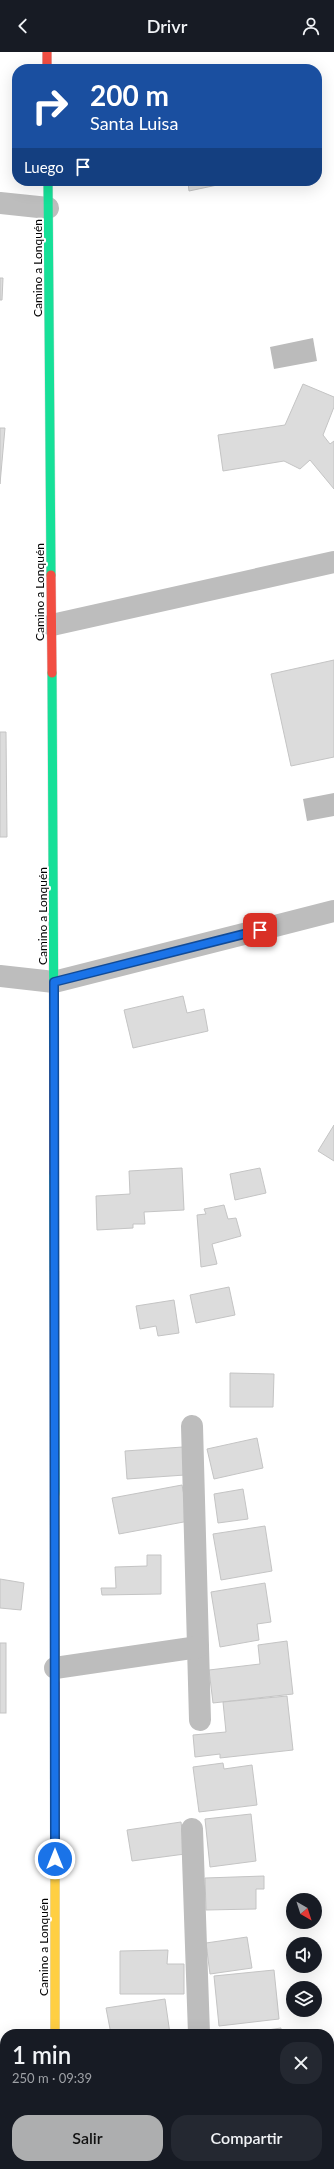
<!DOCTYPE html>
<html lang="es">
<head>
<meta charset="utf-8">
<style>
	body { margin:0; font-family:Lato,sans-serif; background:#242831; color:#f1f3f6; height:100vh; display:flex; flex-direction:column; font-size:15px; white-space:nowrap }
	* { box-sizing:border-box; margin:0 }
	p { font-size:13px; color:#9ea1a6 }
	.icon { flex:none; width:22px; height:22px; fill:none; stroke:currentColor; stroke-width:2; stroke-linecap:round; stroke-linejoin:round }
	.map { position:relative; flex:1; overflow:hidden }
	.sheet { position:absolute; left:0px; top:1977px; width:334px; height:140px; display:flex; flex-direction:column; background:#171b24; border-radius:16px 16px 0 0; box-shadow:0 4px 16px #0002 }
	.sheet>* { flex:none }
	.guide { position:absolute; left:12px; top:12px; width:310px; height:122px; border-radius:16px; box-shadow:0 4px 16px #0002; background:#1a4fa0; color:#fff; overflow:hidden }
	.needle { width:26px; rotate:141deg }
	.controls { position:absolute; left:286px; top:1841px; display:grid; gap:8px }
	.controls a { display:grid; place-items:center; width:36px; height:36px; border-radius:50%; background:#171b24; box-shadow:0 4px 16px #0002; font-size:20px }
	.pin { position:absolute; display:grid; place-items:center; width:34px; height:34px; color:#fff; margin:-17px; border-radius:8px; box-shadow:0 2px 6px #0006 }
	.me { position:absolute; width:44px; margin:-22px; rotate:0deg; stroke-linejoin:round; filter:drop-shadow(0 0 3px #0008) }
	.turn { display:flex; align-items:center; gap:14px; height:84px; padding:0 12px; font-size:18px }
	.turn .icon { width:52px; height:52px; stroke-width:2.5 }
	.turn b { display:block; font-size:28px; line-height:34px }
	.then { display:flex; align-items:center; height:38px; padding:0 12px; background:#0003; gap:8px; font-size:15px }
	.round { display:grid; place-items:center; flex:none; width:42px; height:42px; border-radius:16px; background:#242831 }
	.summary { display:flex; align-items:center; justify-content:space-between; height:68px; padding:0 12px }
	h1 { font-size:24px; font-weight:600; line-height:30px }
	.cta { display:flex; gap:8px; margin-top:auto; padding:8px 12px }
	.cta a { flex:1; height:46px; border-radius:16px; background:#adaeaf; color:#111; font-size:16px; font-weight:600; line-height:46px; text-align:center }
	.cta a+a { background:#242831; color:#f1f3f6 }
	header { display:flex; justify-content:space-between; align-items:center; height:52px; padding:0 12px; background:#171b24; font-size:18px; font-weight:600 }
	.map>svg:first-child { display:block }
</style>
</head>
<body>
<header><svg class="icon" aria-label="back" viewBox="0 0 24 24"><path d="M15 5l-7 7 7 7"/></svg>Drivr<svg class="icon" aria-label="person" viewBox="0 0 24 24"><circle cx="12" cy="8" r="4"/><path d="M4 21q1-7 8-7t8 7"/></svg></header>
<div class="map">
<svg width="334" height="2117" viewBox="0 0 334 2117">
	<rect width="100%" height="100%" fill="#fff"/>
	<g fill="#bbb">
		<path d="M313,286L317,309L274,317L270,295Z"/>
		<path d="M334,741V764L307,769L303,747Z"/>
	</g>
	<g fill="#dcdcdc" stroke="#c4c4c4">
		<path d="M182,129H236L189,139L188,130L183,132Z"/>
		<path d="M0,226H3L2,248H0Z"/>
		<path d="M303,332L334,345V355L323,383L330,392L334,389V437L310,408L300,417L284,409L223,419L218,383L285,373Z"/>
		<path d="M0,376H5L0,432Z"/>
		<path d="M334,608V705L291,714L271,622Z"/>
		<path d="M0,680H6L7,785H0Z"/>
		<path d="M183,944L187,961L204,957L208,979L133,996L124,958Z"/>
		<path d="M334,1073V1109L318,1099Z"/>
		<path d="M182,1116L184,1158L144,1160L145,1172H133V1176L97,1178L96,1144L130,1142L129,1119Z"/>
		<path d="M260,1116L266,1141L235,1148L230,1122Z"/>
		<path d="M224,1153L228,1167L236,1166L241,1184L212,1192L217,1212L201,1215L197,1163L206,1162L204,1157Z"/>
		<path d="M229,1235L235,1263L196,1271L190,1243Z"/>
		<path d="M174,1248L179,1281L158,1284L156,1274L140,1277L136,1254Z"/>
		<path d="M230,1321L274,1322L273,1355H230Z"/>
		<path d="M257,1386L263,1416L214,1427L207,1397Z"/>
		<path d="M183,1395L185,1423L127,1427L125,1399Z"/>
		<path d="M182,1433L189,1469L119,1482L112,1446Z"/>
		<path d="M243,1437L248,1467L218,1471L214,1442Z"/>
		<path d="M265,1474L272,1519L221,1528L213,1482Z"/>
		<path d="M147,1503H161V1542L102,1543L101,1536H116L115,1515L147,1514Z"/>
		<path d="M0,1527L24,1531L21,1558L0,1556Z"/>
		<path d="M265,1531L271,1570L257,1572L259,1588L220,1595L211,1540Z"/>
		<path d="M287,1589L293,1642L213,1651L209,1618L260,1612L258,1593Z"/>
		<rect x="0" y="1591" width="6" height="70"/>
		<path d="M287,1644L293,1698L220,1706V1702L195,1705L193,1683L226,1680L223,1650Z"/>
		<path d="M223,1711L224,1717L252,1713L257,1753L199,1760L193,1715Z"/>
		<path d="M251,1762L256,1809L210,1815L205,1767Z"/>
		<path d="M181,1770L185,1802L132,1809L127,1778Z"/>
		<path d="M264,1824V1837H256V1857L206,1858L205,1826Z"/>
		<path d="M247,1885L252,1916L210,1922L206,1891Z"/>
		<path d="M168,1898L167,1912H184V1942H120V1899Z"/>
		<path d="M274,1918L279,1967L219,1974L214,1924Z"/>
		<path d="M165,1947L170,1982H111L106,1956Z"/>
		<path d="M281,1976V1982H240Z"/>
	</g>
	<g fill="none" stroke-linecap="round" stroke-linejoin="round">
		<defs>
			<g id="fast">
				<path d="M48,129L51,523"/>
				<path d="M52,621L54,995"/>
				<path d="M54,1121L55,1442"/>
				<path d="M55,2112V2117"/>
			</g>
			<g id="slow">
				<path d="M55,1442V1631"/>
				<path d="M55,1749V1982"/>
			</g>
			<g id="jam">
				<path d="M47,0V17"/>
				<path d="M51,523L52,621"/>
				<path d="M54,995V1121"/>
				<path d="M55,1631V1749"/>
			</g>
		</defs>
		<use href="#fast" stroke="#dbdbdb" stroke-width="10"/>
		<use href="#slow" stroke="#dbdbdb" stroke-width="10"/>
		<use href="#jam" stroke="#dbdbdb" stroke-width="10"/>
		<g stroke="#bdbdbd" stroke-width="22">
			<path d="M0,151L48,156"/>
			<path d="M52,573L334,510"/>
			<path d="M0,924L54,930L334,859"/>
			<path d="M192,1374L200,1668"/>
			<path d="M55,1616L198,1595"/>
			<path d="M192,1777L199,1982"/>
		</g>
		<use href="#fast" stroke="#16e098" stroke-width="9"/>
		<use href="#slow" stroke="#ffcf43" stroke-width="9"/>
		<use href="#jam" stroke="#f24e42" stroke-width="9"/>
	</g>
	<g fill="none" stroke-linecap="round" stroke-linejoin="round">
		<defs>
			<path id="route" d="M55,1807L54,930L260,878"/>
		</defs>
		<use href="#route" stroke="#114b97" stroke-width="10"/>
		<use href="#route" stroke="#1a73e8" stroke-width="7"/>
	</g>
	<g text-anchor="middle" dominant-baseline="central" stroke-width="4" stroke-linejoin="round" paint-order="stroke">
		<g font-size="12" fill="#000" stroke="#fff">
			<text transform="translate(37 216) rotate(-90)">Camino a Lonquén</text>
			<text transform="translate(39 540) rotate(-90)">Camino a Lonquén</text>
			<text transform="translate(42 864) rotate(-90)">Camino a Lonquén</text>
			<text transform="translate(43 1895) rotate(-90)">Camino a Lonquén</text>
		</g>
	</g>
</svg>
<div class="controls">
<a><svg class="needle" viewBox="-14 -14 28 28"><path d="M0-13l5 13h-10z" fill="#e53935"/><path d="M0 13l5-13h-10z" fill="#9ea1a6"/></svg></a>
<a><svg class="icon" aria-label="sound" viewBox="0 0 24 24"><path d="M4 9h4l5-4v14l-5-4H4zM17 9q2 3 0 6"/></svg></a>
<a><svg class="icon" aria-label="layers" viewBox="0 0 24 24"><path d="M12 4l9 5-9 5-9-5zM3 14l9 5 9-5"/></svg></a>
</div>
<div class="pin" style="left:260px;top:878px;background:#d93025"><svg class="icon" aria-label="arrive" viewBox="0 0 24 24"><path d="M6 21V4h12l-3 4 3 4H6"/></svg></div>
<svg class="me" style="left:55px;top:1807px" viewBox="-20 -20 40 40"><circle r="17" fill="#1a73e8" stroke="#fff" stroke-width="3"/><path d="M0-11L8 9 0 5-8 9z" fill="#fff"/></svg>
<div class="guide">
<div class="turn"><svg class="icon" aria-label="right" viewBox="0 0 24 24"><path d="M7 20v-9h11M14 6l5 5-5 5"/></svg><div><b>200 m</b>Santa Luisa</div></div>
<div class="then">Luego<svg class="icon" aria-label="arrive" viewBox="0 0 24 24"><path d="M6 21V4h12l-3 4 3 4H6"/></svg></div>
</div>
<section class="sheet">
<div class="summary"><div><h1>1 min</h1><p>250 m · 09:39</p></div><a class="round"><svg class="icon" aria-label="close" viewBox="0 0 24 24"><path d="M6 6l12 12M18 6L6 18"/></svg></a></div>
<div class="cta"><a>Salir</a><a>Compartir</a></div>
</section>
</div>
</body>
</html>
